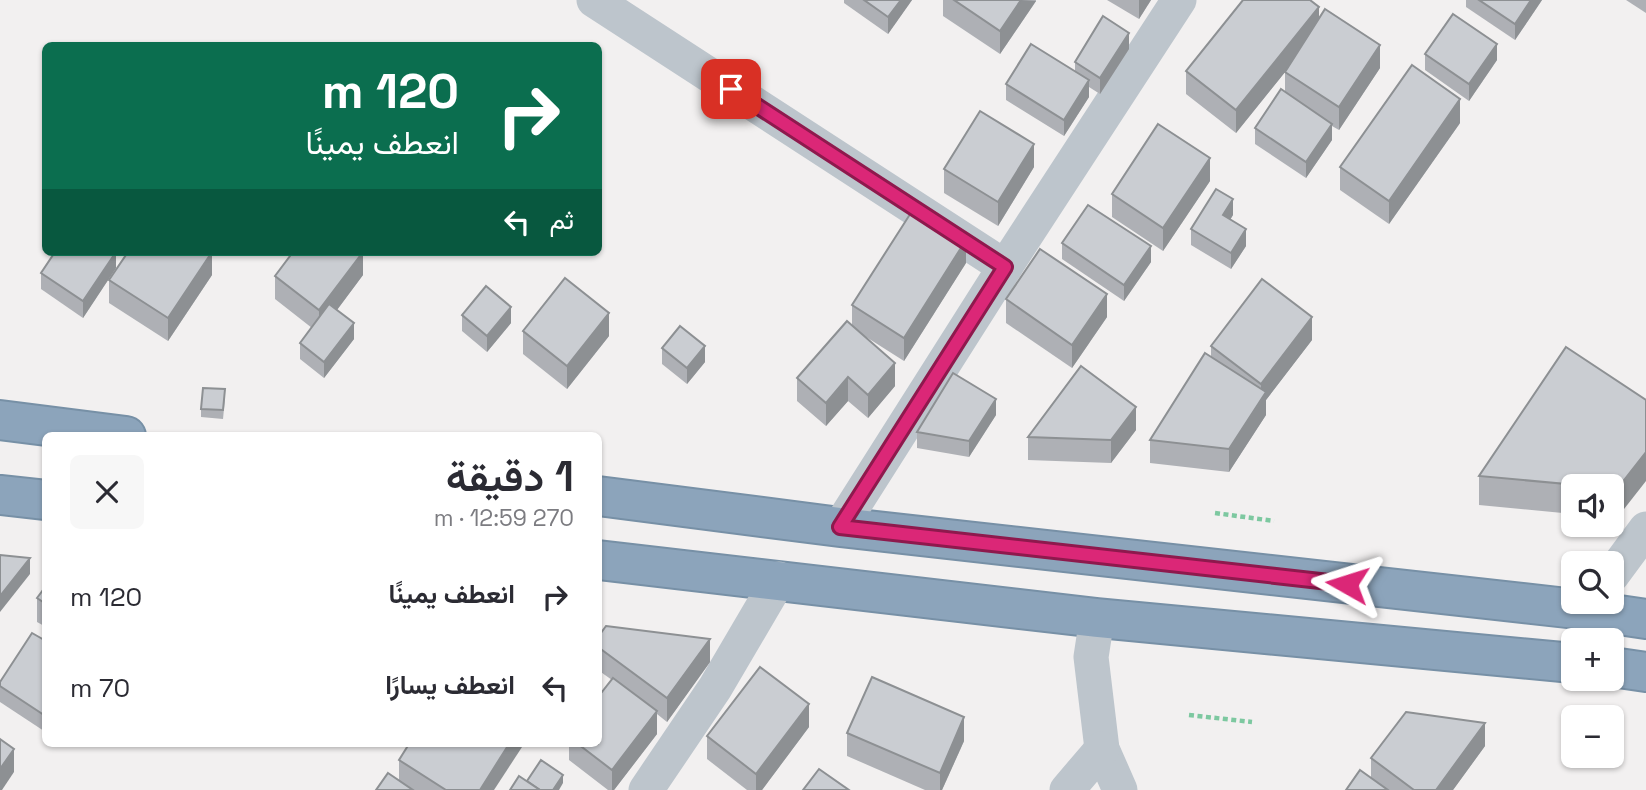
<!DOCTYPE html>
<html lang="ar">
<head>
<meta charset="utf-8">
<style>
	body { margin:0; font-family:"Space Grotesk",Vazirmatn,sans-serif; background:#f7f7f7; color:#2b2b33; direction:rtl; height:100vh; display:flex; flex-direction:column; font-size:26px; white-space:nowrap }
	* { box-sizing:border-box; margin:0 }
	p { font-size:23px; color:#7c7c81 }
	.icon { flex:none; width:38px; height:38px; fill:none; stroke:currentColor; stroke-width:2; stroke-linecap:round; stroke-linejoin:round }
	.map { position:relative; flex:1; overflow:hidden; direction:ltr }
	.drawer { position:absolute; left:42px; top:432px; width:560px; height:315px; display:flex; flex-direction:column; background:#fff; border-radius:10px; box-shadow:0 2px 5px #0004; direction:rtl }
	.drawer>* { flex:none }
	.top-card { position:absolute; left:42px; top:42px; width:560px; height:214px; border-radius:10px; box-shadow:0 2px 5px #0004; direction:rtl; background:#0b6e4f; color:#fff; overflow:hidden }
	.tools { position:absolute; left:1561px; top:474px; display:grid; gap:14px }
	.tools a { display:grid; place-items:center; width:63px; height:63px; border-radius:10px; background:#fff; box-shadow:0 2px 5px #0004; font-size:35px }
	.pin { position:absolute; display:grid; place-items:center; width:60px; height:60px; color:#fff; margin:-30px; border-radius:14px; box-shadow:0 4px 10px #0006 }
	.me { position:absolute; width:77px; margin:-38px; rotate:276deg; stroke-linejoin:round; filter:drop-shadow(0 0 5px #0008) }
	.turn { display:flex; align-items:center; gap:24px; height:147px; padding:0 28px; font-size:32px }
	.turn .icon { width:91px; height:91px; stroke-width:2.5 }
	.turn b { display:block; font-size:49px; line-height:60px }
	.then { display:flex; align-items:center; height:66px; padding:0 28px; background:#0003; gap:14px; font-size:26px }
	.round { display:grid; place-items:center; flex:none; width:74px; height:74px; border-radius:10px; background:#f7f7f7 }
	.overview { display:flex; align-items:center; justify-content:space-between; height:119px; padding:0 28px }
	h1 { font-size:42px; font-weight:600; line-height:52px }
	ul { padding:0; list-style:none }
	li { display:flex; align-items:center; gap:21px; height:91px; padding:0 28px }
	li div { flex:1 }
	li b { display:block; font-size:26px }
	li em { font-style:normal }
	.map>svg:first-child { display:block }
</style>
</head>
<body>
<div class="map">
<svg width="1646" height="790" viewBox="0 0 1646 790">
	<rect width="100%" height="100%" fill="#f2f0f0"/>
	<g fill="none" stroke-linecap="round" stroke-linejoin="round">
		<defs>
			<g id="highway">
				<path d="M0,420L126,436"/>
				<path d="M0,495L46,500"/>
				<path d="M598,496L840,527L1585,610L1646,619"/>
				<path d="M598,560L1097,618L1573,663"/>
				<path d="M1612,667L1646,672"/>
			</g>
		</defs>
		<use href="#highway" stroke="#7790a6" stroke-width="42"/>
		<g stroke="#7dc8a0" stroke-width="4.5" stroke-dasharray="5 3.5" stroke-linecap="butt">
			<path d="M1215,513L1274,521"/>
			<path d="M1189,715L1252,722"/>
		</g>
		<g stroke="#bdc5cc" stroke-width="35">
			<path d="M594,0L1005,267"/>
			<path d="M840,527L1005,267L1179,0"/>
			<path d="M1612,575L1646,529"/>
			<path d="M1097,618L1091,657L1102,749L1120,790"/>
			<path d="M646,790L715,688L779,579"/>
			<path d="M1067,790L1102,749"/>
		</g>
		<use href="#highway" stroke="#8ca4bb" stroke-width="38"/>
	</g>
	<g fill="#aeb0b5">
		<path d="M844,0H912L888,34L844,3Z"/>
		<path d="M943,0H1036V1L1000,54L943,16Z"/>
		<path d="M1107,0H1151L1139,19Z"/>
		<path d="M1466,0H1542L1515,40L1466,7Z"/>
		<path d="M1626,0H1646V13Z"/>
		<path d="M1319,20L1380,68L1339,130L1332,126V140L1306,178L1255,144V128L1285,92V72L1236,133L1186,94V71Z"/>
		<path d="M1129,49L1100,94L1089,87V97L1064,136L1006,100V84L1075,72V62Z"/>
		<path d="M1425,54L1497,60L1469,101L1425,70Z"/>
		<path d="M1460,123L1389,224L1340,190V167Z"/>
		<path d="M1034,167L998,226L944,193V169Z"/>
		<path d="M1210,181L1163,251L1112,217V194Z"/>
		<path d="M1233,215L1230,220L1246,246L1231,269L1191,245V229Z"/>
		<path d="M1062,243L1151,262L1124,301L1062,259Z"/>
		<path d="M966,263L904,361L863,335L895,386L868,418L848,401L826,426L797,401V378L852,326V305Z"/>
		<path d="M116,268L83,318L41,289V273Z"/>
		<path d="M212,275L168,341L109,303V280Z"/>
		<path d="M363,275L337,310L354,339L324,378L300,359V343L312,328L275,299V276Z"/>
		<path d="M1006,299L1107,317L1072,368L1006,323Z"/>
		<path d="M462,315L511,323L487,352L462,331Z"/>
		<path d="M523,331L609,336L567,389L523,354Z"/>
		<path d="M1312,340L1266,400V415L1229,472L1150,463V440L1211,357V346Z"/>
		<path d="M662,348L705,362L687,384L662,364Z"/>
		<path d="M225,398L223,419L201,417V409Z"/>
		<path d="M1646,400L1617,518H1612V486H1573V514L1479,505V476Z"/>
		<path d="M996,415L969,457L917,448V432Z"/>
		<path d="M1136,430L1111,463L1028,460V437Z"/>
		<path d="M46,586V627L37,622V598Z"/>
		<path d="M598,637L710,662L667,722L657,714V734L614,790H608L569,760V744H598L612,680L598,670Z"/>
		<path d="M46,641V729L44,731L0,702V682Z"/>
		<path d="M809,727L762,790H747L707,759V736Z"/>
		<path d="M847,733L964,741L942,790H925L847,756Z"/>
		<path d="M1485,746L1453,790H1346L1371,778V758Z"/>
		<path d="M399,760L494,790H376L399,780Z"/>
	</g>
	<g fill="#8d9093">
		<path d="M901,0H912L888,34V17Z"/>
		<path d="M1021,0L1036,1L1000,54V31Z"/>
		<path d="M1139,0H1151L1139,19Z"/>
		<path d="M1531,0H1542L1515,40V24Z"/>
		<path d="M1319,7V30L1236,133V110Z"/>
		<path d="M1129,33V49L1100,94V78Z"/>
		<path d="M1497,44V60L1469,101V84Z"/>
		<path d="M1380,45V68L1339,130V107Z"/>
		<path d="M1089,80V97L1064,136V120Z"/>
		<path d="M1460,99V123L1389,224V201Z"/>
		<path d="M1332,124V140L1306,178V162Z"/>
		<path d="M1034,144V167L998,226V202Z"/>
		<path d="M1210,158V181L1163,251V228Z"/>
		<path d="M1233,199V215L1223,231V215Z"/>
		<path d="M1246,229V246L1231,269V253Z"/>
		<path d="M966,240V263L904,361V338Z"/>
		<path d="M1151,246V262L1124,301V285Z"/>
		<path d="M116,252V268L83,318V301Z"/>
		<path d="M212,252V275L168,341V318Z"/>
		<path d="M363,252V275L319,334V310Z"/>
		<path d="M1107,294V317L1072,368V345Z"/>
		<path d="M511,307V323L487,352V336Z"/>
		<path d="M609,313V336L567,389V366Z"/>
		<path d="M1312,317V340L1266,400V415L1229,472V449L1261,401V384Z"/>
		<path d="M354,323V339L324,378V362Z"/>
		<path d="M705,346V362L687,384V368Z"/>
		<path d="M895,363V386L868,418V395Z"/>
		<path d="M848,377V401L826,426V403Z"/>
		<path d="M996,399V415L969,457V441Z"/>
		<path d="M1136,407V430L1111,463V440Z"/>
		<path d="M1646,452V481L1617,518V489Z"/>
		<path d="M30,558V574L0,612V596Z"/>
		<path d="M710,639V662L667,722V698Z"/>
		<path d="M809,704V727L762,790H756V774Z"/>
		<path d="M657,711V734L614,790H612V770Z"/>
		<path d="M46,713V729L44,731V715Z"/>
		<path d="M964,717V741L942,790H940V773Z"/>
		<path d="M1485,723V746L1453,790H1436Z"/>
		<path d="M509,744H524L494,790H480Z"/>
		<path d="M14,749V772L2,790H0V769Z"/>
		<path d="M563,775V783L559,790H553Z"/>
	</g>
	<g fill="#cacdd2" stroke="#8d9093" stroke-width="2">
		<path d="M864,0H901L888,17Z"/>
		<path d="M954,0H1021L1000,31Z"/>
		<path d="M1243,0H1310L1319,7L1236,110L1186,71Z"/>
		<path d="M1479,0H1531L1515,24Z"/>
		<path d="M1325,9L1380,45L1339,107L1285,72Z"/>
		<path d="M1453,14L1497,44L1469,84L1425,54Z"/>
		<path d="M1103,16L1129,33L1100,78L1075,62Z"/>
		<path d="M1031,44L1089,80L1064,120L1006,84Z"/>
		<path d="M1412,65L1460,99L1389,201L1340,167Z"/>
		<path d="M1281,89L1332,124L1306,162L1255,128Z"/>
		<path d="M980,111L1034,144L998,202L944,169Z"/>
		<path d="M1158,124L1210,158L1163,228L1112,194Z"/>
		<path d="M1216,189L1233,199L1223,215L1246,229L1231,253L1191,229Z"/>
		<path d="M1088,205L1151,246L1124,285L1062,243Z"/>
		<path d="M914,208L966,240L904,338L852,305Z"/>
		<path d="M1040,249L1107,294L1072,345L1006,299Z"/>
		<path d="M55,252H116L83,301L41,273Z"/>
		<path d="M128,252H212L168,318L109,280Z"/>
		<path d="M293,252H363L319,310L275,276Z"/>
		<path d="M565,278L609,313L567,366L523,331Z"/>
		<path d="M1262,279L1312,317L1261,384L1211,346Z"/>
		<path d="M486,286L511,307L487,336L462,315Z"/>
		<path d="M329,304L354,323L324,362L300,343Z"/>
		<path d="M847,321L895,363L868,395L848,377L826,403L797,378Z"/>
		<path d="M680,326L705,346L687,368L662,348Z"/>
		<path d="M1566,347L1646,400V452L1617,489H1612V486H1588L1479,476Z"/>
		<path d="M1205,353L1266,392L1229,449L1150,440Z"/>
		<path d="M1081,366L1136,407L1111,440L1028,437Z"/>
		<path d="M953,373L996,399L969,441L917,432Z"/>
		<path d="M203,388L225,389L223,410L201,409Z"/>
		<path d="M0,555L30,558L0,596Z"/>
		<path d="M46,586V604L37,598Z"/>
		<path d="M606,626L710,639L667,698L598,647V637Z"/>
		<path d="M32,633L46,641V713L44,715L0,686V682Z"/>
		<path d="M760,667L809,704L756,774L707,736Z"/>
		<path d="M872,677L964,717L940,773L847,733Z"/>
		<path d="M613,678L657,711L612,770L578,744H598V697Z"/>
		<path d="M1406,712L1485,723L1436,790H1414L1371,758Z"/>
		<path d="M0,739L14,749L0,769Z"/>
		<path d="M409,744H509L480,790H446L399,760Z"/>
		<path d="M541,760L563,775L553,790H540L527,781Z"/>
		<path d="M819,769L849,790H803Z"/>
		<path d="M1360,770L1388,790H1346Z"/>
		<path d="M388,773L413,790H376Z"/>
		<path d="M519,776L540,790H510Z"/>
	</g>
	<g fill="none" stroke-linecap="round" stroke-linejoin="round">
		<defs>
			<path id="route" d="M731,89L1005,267L840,527L1347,584"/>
		</defs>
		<use href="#route" stroke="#8e194d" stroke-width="18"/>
		<use href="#route" stroke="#db2777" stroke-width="12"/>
	</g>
</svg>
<div class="tools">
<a><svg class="icon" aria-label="sound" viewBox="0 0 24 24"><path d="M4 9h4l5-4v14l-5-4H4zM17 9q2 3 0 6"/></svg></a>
<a><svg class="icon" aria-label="search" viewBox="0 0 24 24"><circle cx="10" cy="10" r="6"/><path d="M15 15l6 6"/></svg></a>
<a>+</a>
<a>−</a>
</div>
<div class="pin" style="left:731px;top:89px;background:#d93025"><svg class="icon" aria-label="arrive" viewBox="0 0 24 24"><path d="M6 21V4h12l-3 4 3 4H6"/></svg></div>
<svg class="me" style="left:1347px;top:584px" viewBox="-20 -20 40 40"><path d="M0-17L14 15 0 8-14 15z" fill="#db2777" stroke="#fff" stroke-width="4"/></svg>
<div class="top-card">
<div class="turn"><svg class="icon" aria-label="right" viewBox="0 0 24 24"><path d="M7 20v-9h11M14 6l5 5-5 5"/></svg><div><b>120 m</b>انعطف يمينًا</div></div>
<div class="then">ثم<svg class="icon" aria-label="left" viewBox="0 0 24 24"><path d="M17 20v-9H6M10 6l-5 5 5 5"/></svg></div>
</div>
<section class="drawer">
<div class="overview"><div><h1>1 دقيقة</h1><p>270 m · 12:59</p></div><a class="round"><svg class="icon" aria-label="close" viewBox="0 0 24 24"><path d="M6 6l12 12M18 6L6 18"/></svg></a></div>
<ul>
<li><svg class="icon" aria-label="right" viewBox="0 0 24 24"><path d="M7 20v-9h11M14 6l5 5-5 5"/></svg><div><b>انعطف يمينًا</b></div><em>120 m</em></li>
<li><svg class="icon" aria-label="left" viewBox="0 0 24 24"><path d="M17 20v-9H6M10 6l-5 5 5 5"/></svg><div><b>انعطف يسارًا</b></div><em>70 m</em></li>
</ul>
</section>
</div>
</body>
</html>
